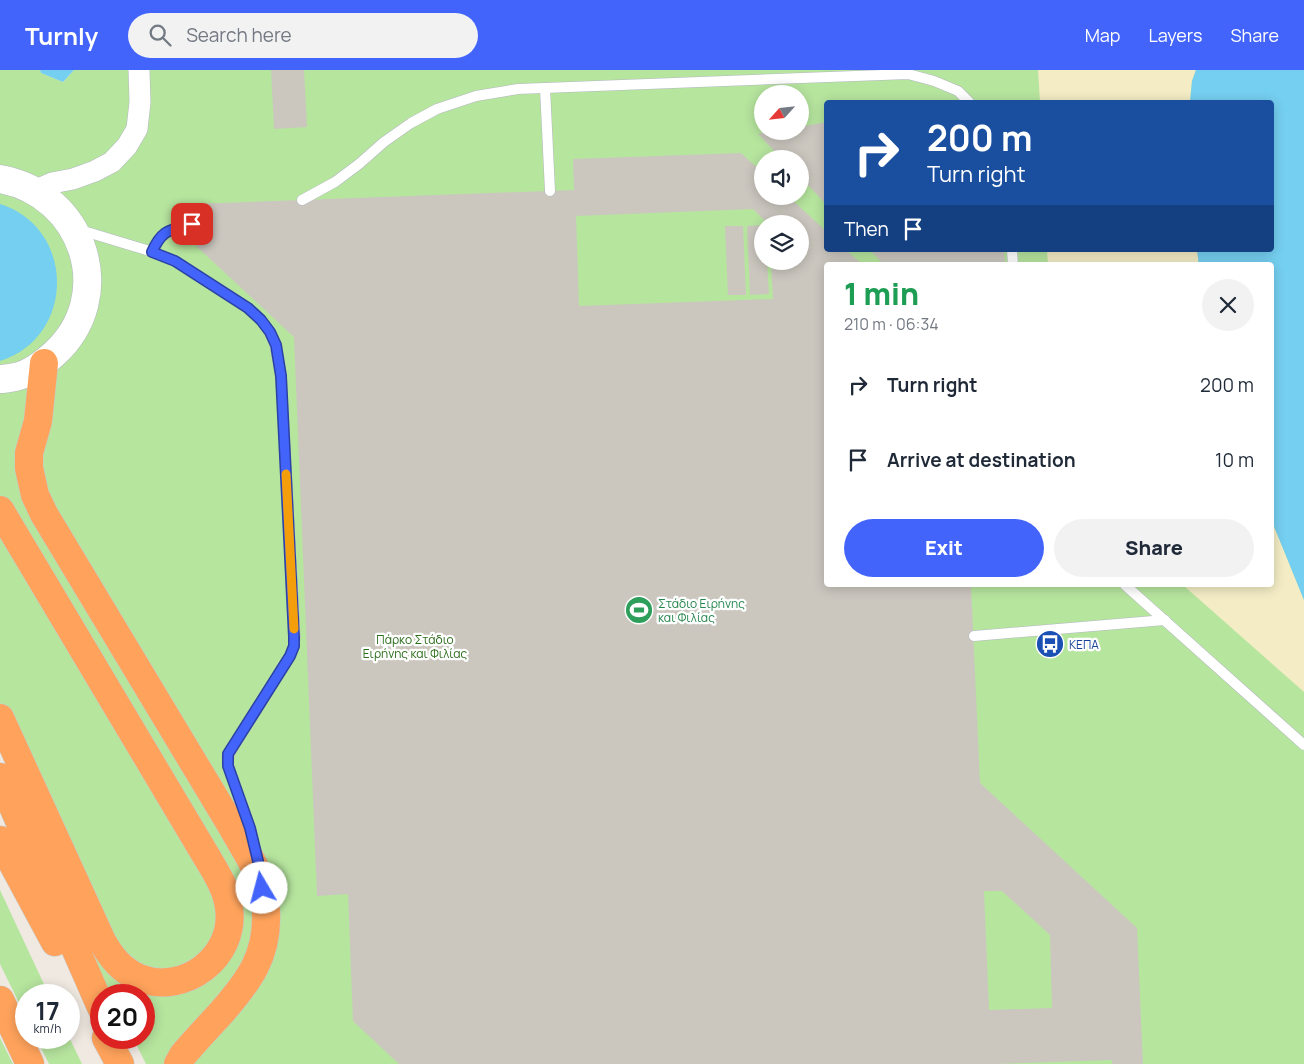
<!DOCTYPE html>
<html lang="en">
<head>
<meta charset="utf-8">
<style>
	body { margin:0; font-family:Manrope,sans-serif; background:#f2f2f3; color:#1f2937; height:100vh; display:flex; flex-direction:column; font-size:19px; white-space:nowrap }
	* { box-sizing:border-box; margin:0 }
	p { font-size:16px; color:#747a83 }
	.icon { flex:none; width:28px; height:28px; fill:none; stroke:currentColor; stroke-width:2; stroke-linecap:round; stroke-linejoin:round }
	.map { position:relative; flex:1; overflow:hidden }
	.panel { position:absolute; left:824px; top:192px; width:450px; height:325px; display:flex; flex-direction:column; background:#fff; border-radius:5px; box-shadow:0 2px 12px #0003 }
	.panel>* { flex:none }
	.hud { position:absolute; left:824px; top:30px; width:450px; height:152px; border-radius:5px; box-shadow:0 2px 12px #0003; background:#1a4fa0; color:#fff; overflow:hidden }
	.needle { width:32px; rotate:243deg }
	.buttons { position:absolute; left:754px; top:15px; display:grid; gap:10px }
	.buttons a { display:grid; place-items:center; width:55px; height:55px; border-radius:50%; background:#fff; box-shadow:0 2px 12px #0003; font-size:25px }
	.speed { position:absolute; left:15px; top:914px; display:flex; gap:10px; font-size:25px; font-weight:700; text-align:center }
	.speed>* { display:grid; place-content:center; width:65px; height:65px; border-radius:50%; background:#fff; box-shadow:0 2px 12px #0003; line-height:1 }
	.speed small { font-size:12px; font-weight:400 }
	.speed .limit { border:8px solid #d22; background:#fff; color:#111 }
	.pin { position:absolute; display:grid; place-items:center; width:42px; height:42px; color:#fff; margin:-21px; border-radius:10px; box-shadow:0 2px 8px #0006 }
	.me { position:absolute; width:55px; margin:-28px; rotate:352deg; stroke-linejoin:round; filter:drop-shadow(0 0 4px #0008) }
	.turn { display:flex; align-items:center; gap:18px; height:105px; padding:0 20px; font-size:22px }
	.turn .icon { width:65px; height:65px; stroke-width:2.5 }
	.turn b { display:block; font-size:35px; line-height:42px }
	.then { display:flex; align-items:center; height:48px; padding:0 20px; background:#0003; gap:10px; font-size:19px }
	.round { display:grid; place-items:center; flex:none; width:52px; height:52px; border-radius:26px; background:#f2f2f3 }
	.overview { display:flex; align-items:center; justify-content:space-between; height:85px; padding:0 20px }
	h1 { font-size:30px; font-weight:800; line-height:38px; color:#1e9e55 }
	.action { display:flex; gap:10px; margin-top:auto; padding:10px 20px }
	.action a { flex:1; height:58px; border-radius:30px; background:#4264fb; color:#fff; font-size:20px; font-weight:800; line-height:58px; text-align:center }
	.action a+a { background:#f2f2f3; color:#1f2937 }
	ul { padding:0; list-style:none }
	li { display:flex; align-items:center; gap:15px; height:75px; padding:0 20px }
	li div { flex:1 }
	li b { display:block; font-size:19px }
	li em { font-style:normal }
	header { display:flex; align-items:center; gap:30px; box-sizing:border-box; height:70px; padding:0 25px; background:#4264fb; color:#fff }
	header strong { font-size:24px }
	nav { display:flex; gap:28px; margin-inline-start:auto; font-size:18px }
	.search { width:350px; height:45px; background:#f2f2f3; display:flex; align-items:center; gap:12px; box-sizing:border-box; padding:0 18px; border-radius:28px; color:#747a83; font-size:19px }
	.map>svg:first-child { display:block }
</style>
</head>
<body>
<header>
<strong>Turnly</strong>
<div class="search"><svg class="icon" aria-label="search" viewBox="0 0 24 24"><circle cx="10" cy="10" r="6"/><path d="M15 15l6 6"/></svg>Search here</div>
<nav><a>Map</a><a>Layers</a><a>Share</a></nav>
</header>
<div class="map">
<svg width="1304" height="994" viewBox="0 0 1304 994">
	<rect width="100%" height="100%" fill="#efe9e1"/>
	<g fill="#b6e59e" fill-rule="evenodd">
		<path d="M0,0H40L41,3L63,12L74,0H1200L1190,32H826V180H1209L1211,195H826V515H1271V438L1304,517V994H146L133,968H144V925H111L79,862L0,676ZM762,24H800V61H762ZM762,89H800V126H762ZM762,154H800V191H762Z"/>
		<path d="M0,820L49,925H26V947L0,894Z"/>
		<path d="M69,967L82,994H49L36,968Z"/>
		<path d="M0,968L13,994H0Z"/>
	</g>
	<g fill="#f3ecc5">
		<path d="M1038,0H1196L1192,11L1190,32H1040Z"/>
		<path d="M1047,180H1197L1199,195H1048Z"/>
		<path d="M1271,449L1304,530V622L1183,515H1271Z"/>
	</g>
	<g fill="#75cff0">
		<path d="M40,0H74L63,12L41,3Z"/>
		<path d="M1196,0H1304V530L1271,449V195H1199L1197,180H1271V32H1190L1192,11Z"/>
		<path d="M0,134C76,158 76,267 0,291Z"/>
	</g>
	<g fill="#cbc7bf" fill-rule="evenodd">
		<path d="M271,0H304L307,57L274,59Z"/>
		<path d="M826,52V134L800,107V89H782L758,64L772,61H800V57Z"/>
		<path d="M741,83L762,102V126H788L826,161V180H846L863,195H826V515H971L980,713L1137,858L1143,994H1112V990L995,994H399L353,951L348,824L317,826L294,267L194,174L192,134L574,120L573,89ZM753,139L768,154H800V191H771L773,229L579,236L576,146ZM984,821H1002L1050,865L1052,938L989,940Z"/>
		<path d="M762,155V191H767L769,224L750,225L747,156Z"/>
		<path d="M725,156H743L746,225H728Z"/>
		<path d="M870,180H1004L1005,195H884Z"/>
	</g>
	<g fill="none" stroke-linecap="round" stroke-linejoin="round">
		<defs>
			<g id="lane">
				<path d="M545,18L550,121"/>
				<path d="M302,130L335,112L359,94L384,72L411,53L437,39L476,26L518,19L908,4L934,11L958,21L969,32"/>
				<path d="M77,159L153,182L175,191L248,238L261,250L270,262L275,275L281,305L295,567L294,576L290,586L229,684L228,696L250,758L254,775"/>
				<path d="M1012,180L1013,195"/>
				<path d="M153,182C162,159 170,160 193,154"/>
				<path d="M1125,515L1304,675"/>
				<path d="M974,566L1165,550"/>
			</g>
			<path id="street" d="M34,121L52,113L73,109L95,101L112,92L127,76L137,59L140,32L139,0"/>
			<path id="secondary" d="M0,109C84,124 118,226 54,284C43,294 30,304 15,307C10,308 5,309 0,309"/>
			<g id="highway">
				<path d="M44,293L38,351L29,383V398L35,425L44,444L231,755C239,770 250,786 257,802C262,814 265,828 266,842C268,886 249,911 221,943C208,957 195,971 183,985L178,994"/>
				<path d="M0,440L208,789C217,804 227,820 229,838C236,886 185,926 139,908C121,900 111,887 102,871L0,648"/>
				<path d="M0,707L101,937"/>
				<path d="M0,770L55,872"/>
				<path d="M0,930L30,994"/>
				<path d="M106,968L120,994"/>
			</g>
		</defs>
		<use href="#lane" stroke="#b4b7c1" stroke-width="11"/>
		<use href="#street" stroke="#b4b7c1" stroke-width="22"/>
		<use href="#secondary" stroke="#b4b7c1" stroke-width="29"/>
		<use href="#highway" stroke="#c9c9c9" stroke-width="29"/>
		<use href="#lane" stroke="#fff" stroke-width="10"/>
		<use href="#street" stroke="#fff" stroke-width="21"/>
		<use href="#secondary" stroke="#fff" stroke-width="28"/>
		<use href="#highway" stroke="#ffa35c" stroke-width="28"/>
	</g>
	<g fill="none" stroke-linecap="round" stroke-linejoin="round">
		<defs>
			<path id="route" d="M192,154C170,160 162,159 152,182L175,191L248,238L261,250L270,262L276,275L281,306L294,567V576L290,586L228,684V696L250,758L258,791L262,818"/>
		</defs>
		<use href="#route" stroke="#2b41a3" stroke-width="12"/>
		<use href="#route" stroke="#4264fb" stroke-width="9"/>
		<path stroke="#f59e0b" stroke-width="9" d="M286,404L294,559"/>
	</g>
	<defs>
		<symbol id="stadium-disc" viewBox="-11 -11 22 22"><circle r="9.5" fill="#2e9e5b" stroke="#fff"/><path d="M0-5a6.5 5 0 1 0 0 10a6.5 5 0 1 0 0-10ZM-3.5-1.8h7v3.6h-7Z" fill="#fff"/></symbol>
		<symbol id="bus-disc" viewBox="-11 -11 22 22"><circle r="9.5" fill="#1a4fb4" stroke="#fff"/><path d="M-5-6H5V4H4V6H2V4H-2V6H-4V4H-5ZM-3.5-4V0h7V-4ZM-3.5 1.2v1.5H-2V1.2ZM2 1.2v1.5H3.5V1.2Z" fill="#fff"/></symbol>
	</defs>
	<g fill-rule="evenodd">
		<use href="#stadium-disc" x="623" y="524" width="32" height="32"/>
		<use href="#bus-disc" x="1034" y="558" width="32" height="32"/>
	</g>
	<g text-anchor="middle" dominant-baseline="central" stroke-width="4.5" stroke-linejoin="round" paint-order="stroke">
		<g font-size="12" fill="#27864d" stroke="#fff" text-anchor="start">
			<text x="658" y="533">Στάδιο Ειρήνης<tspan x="658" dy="14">και Φιλίας</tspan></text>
		</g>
		<g font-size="12" fill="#2c6e1b" stroke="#fff">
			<text x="415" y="569">Πάρκο Στάδιο<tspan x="415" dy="14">Ειρήνης και Φιλίας</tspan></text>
		</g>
		<g font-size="12" fill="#164399" stroke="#fff" text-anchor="start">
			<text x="1069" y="574">ΚΕΠΑ</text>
		</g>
	</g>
</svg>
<div class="buttons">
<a><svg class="needle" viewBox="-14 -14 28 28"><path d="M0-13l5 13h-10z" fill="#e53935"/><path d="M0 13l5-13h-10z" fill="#747a83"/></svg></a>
<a><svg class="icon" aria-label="sound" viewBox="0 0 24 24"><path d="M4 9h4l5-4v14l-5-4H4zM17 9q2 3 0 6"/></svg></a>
<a><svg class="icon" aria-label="layers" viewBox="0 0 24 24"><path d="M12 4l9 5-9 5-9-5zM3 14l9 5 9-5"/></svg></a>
</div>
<div class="speed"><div>17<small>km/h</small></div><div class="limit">20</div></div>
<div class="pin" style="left:192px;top:154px;background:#d93025"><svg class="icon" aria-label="arrive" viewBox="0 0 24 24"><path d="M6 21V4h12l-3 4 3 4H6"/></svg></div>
<svg class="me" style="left:262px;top:818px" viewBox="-20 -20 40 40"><circle r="19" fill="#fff"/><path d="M0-13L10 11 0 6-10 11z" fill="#4264fb"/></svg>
<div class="hud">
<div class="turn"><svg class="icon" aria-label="right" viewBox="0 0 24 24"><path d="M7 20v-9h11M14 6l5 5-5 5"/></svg><div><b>200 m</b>Turn right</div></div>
<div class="then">Then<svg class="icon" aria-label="arrive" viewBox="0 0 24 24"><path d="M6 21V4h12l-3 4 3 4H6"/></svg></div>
</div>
<section class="panel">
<div class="overview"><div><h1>1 min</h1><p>210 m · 06:34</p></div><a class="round"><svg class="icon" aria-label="close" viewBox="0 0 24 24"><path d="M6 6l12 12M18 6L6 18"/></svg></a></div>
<ul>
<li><svg class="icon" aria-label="right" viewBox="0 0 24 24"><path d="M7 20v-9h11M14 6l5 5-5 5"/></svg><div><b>Turn right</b></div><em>200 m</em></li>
<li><svg class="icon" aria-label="arrive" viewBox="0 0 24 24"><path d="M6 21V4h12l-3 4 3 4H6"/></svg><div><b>Arrive at destination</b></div><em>10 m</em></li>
</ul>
<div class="action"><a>Exit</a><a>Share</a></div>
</section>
</div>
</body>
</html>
